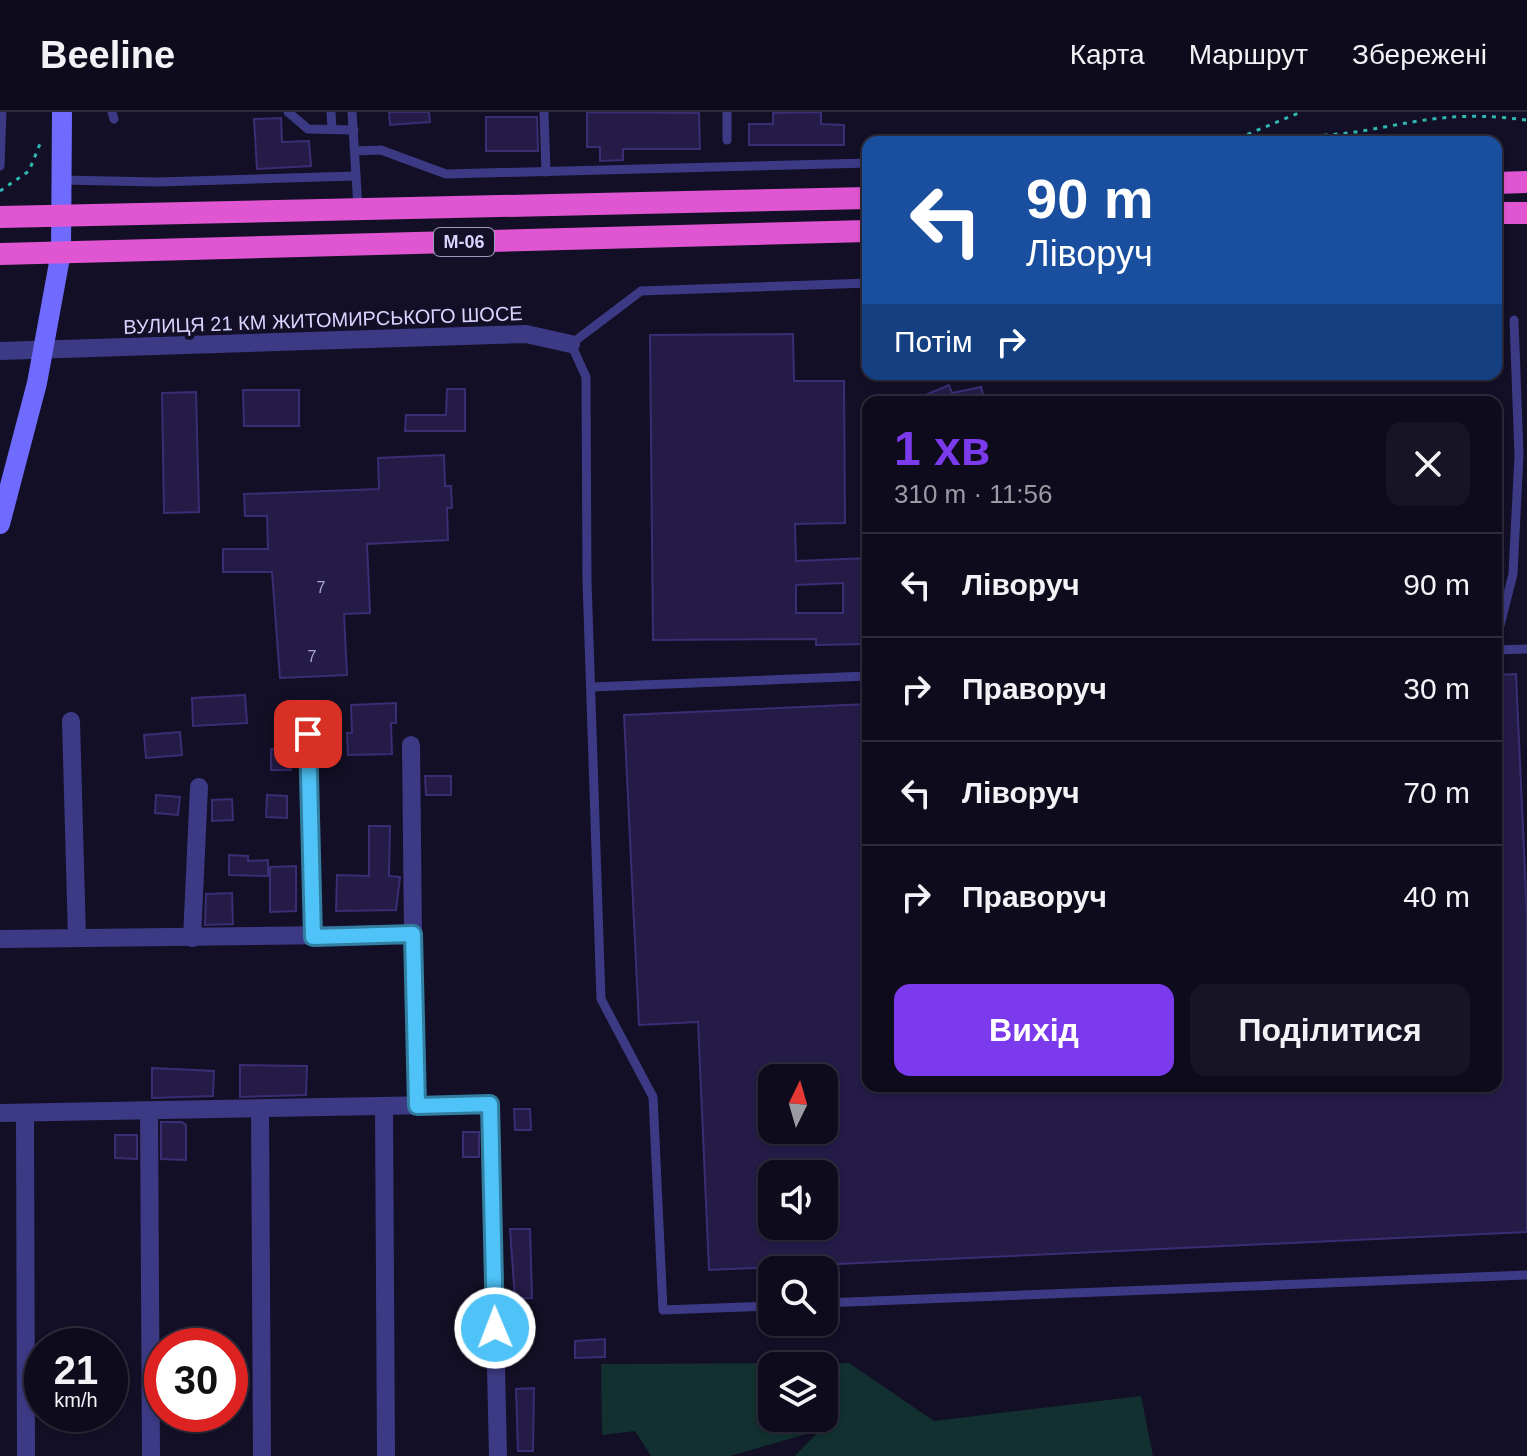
<!DOCTYPE html>
<html lang="uk">
<head>
<meta charset="utf-8">
<style>
	body { margin:0; font-family:Helvetica,sans-serif; background:#171425; color:#f1f3f6; height:100vh; display:flex; flex-direction:column; font-size:30px; white-space:nowrap }
	* { box-sizing:border-box; margin:0 }
	p { font-size:26px; color:#9b9ba3 }
	.icon { flex:none; width:44px; height:44px; fill:none; stroke:currentColor; stroke-width:2; stroke-linecap:round; stroke-linejoin:round }
	.map { position:relative; flex:1; overflow:hidden }
	.panel { position:absolute; left:862px; top:284px; width:640px; height:696px; display:flex; flex-direction:column; background:#0e0b1c; border-radius:16px; box-shadow:0 2px 6px #0004,0 0 0 2px #2e2b3b }
	.panel>* { flex:none }
	.banner { position:absolute; left:862px; top:24px; width:640px; height:244px; border-radius:16px; box-shadow:0 2px 6px #0004,0 0 0 2px #2e2b3b; background:#1a4fa0; color:#fff; overflow:hidden }
	.needle { width:52px; rotate:5deg }
	.buttons { position:absolute; left:758px; top:952px; display:grid; gap:16px }
	.buttons a { display:grid; place-items:center; width:80px; height:80px; border-radius:16px; background:#0e0b1c; box-shadow:0 2px 6px #0004,0 0 0 2px #2e2b3b; font-size:40px }
	.speed { position:absolute; left:24px; top:1216px; display:flex; gap:16px; font-size:40px; font-weight:700; text-align:center }
	.speed>* { display:grid; place-content:center; width:104px; height:104px; border-radius:50%; background:#0e0b1c; box-shadow:0 2px 6px #0004,0 0 0 2px #2e2b3b; line-height:1 }
	.speed small { font-size:20px; font-weight:400 }
	.speed .limit { border:12px solid #d22; background:#fff; color:#111 }
	.pin { position:absolute; display:grid; place-items:center; width:68px; height:68px; color:#fff; margin:-34px; border-radius:16px; box-shadow:0 4px 12px #0006 }
	.me { position:absolute; width:88px; margin:-44px; rotate:359deg; stroke-linejoin:round; filter:drop-shadow(0 0 6px #0008) }
	.turn { display:flex; align-items:center; gap:28px; height:168px; padding:0 32px; font-size:36px }
	.turn .icon { width:104px; height:104px; stroke-width:2.5 }
	.turn b { display:block; font-size:56px; line-height:68px }
	.then { display:flex; align-items:center; height:76px; padding:0 32px; background:#0003; gap:16px; font-size:30px }
	.round { display:grid; place-items:center; flex:none; width:84px; height:84px; border-radius:16px; background:#171425 }
	.head { display:flex; align-items:center; justify-content:space-between; height:136px; padding:0 32px }
	h1 { font-size:48px; font-weight:700; line-height:60px; color:#7c3aed }
	.primary-button { display:flex; gap:16px; margin-top:auto; padding:16px 32px }
	.primary-button a { flex:1; height:92px; border-radius:16px; background:#7c3aed; color:#fff; font-size:32px; font-weight:700; line-height:92px; text-align:center }
	.primary-button a+a { background:#171425; color:#f1f3f6 }
	ul { padding:0; list-style:none }
	li { display:flex; align-items:center; gap:24px; height:104px; padding:0 32px; border-top:2px solid #2e2b3b }
	li div { flex:1 }
	li b { display:block; font-size:30px }
	li em { font-style:normal }
	header { display:flex; align-items:center; gap:48px; box-sizing:border-box; height:112px; padding:0 40px; background:#0e0b1c; border-bottom:2px solid #2e2b3b }
	header strong { font-size:38px }
	nav { display:flex; gap:44px; margin-inline-start:auto; font-size:28px }
	.map>svg:first-child { display:block }
</style>
</head>
<body>
<header>
<strong>Beeline</strong>
<nav><a>Карта</a><a>Маршрут</a><a>Збережені</a></nav>
</header>
<div class="map">
<svg width="1527" height="1344" viewBox="0 0 1527 1344">
	<rect width="100%" height="100%" fill="#130f26"/>
	<path fill="#12302f" fill-rule="evenodd" d="M849,1251L934,1309L1141,1284L1153,1344H795L820,1318L730,1344H651L635,1319L602,1323L601,1252ZM824,1254V1306H772V1254Z"/>
	<g fill="#241b47" stroke="#3b2d73" stroke-width="2" fill-rule="evenodd">
		<path d="M389,0H429L430,10L390,13Z"/>
		<path d="M587,0L699,1L700,37H623V48L600,49V35H587Z"/>
		<path d="M821,0V12L844,13V33H749V12H773V1Z"/>
		<path d="M486,5H537L538,39H486Z"/>
		<path d="M281,6L282,30L309,29L311,54L257,57L254,7Z"/>
		<path d="M793,222L794,269H844L845,411L795,412L796,449L868,446V532L816,533V527L653,528L650,223ZM843,471V501H796V473Z"/>
		<path d="M949,273L952,281L981,275L985,290H909Z"/>
		<path d="M447,277H465V319H405L406,303H446Z"/>
		<path d="M243,278H299V314H244Z"/>
		<path d="M196,280L199,400L164,401L162,281Z"/>
		<path d="M444,343L445,374H451L452,396H447L448,428L367,432L370,501L344,502L347,563L280,566L272,460H223V437H268L267,404H245L244,382L379,377L378,346Z"/>
		<path d="M1516,562L1527,804V1120L709,1158L698,910L639,913L624,603L868,592V974H1496V563ZM772,966H824V1018H772ZM772,1062H824V1114H772Z"/>
		<path d="M245,583L247,611L193,614L192,586Z"/>
		<path d="M396,591V611H391L392,642L348,643L347,621H352L351,593Z"/>
		<path d="M180,620L182,643L146,646L144,623Z"/>
		<path d="M271,637L291,638V658H271Z"/>
		<path d="M425,664H451V683H426Z"/>
		<path d="M156,683L180,685L178,703L155,701Z"/>
		<path d="M267,683L287,684V706L266,705Z"/>
		<path d="M232,687L233,708L212,709V688Z"/>
		<path d="M369,714H390L389,764L400,765L396,798L336,799L337,763L369,764Z"/>
		<path d="M229,743L248,744V749L268,748V764L229,763Z"/>
		<path d="M296,754V799L270,800V755Z"/>
		<path d="M232,781L233,812L205,813L206,782Z"/>
		<path d="M240,953L307,954L306,983L240,985Z"/>
		<path d="M152,956L214,959L213,984L152,986Z"/>
		<path d="M514,997H530L531,1018H515Z"/>
		<path d="M161,1010H182L186,1013V1048L161,1047Z"/>
		<rect x="463" y="1020" width="16" height="25"/>
		<path d="M115,1023H137V1047L115,1046Z"/>
		<path d="M510,1117H530L532,1186L515,1187Z"/>
		<path d="M605,1227V1245L575,1246V1229Z"/>
		<path d="M534,1276L533,1339H518L516,1277Z"/>
	</g>
	<g fill="none" stroke-linecap="round" stroke-linejoin="round">
		<g stroke="#2fb8b0" stroke-width="3" stroke-dasharray="4 6" stroke-linecap="butt">
			<path d="M1229,30L1301,0"/>
			<path d="M1264,30C1298,24 1334,24 1368,18C1433,6 1460,0 1527,8"/>
			<path d="M0,79L29,59L42,27"/>
		</g>
		<g stroke="#3d3a85" stroke-width="9">
			<path d="M112,0L114,7"/>
			<path d="M288,0L308,17L354,18"/>
			<path d="M331,0L332,17"/>
			<path d="M352,0L358,96"/>
			<path d="M544,0L546,60"/>
			<path d="M727,28V0"/>
			<path d="M355,39L381,38L446,62L868,51"/>
			<path d="M0,54L2,0"/>
			<path d="M61,68L158,70L356,64"/>
			<path d="M1496,529L1513,462L1519,343L1514,208"/>
			<path d="M1496,538L1527,537"/>
			<path d="M591,575L868,564"/>
			<path d="M824,1191L1527,1163"/>
			<path d="M772,1194L663,1198L653,985L601,887L587,469L586,265L571,232L641,179L868,171"/>
		</g>
		<g stroke="#3d3a85" stroke-width="18">
			<path d="M0,239L526,222L571,232"/>
			<path d="M71,609L77,826"/>
			<path d="M308,622L313,825"/>
			<path d="M411,633L413,822"/>
			<path d="M192,826L199,675"/>
			<path d="M0,827L413,822L417,994"/>
			<path d="M384,995L386,1344"/>
			<path d="M260,997L262,1344"/>
			<path d="M149,1000L151,1344"/>
			<path d="M0,1001L490,992L498,1344"/>
			<path d="M25,1002L26,1344"/>
		</g>
		<path stroke="#6f6bff" stroke-width="20" d="M0,412L37,271L61,140L62,0"/>
		<g stroke="#e055d1" stroke-width="22">
			<path d="M1496,71L1527,70"/>
			<path d="M1496,101H1527"/>
			<path d="M0,105L868,86"/>
			<path d="M0,142L868,119"/>
		</g>
	</g>
	<g fill="none" stroke-linecap="round" stroke-linejoin="round">
		<defs>
			<path id="route" d="M308,622L313,825L413,822L417,994L490,992L495,1216"/>
		</defs>
		<use href="#route" stroke="#337fa1" stroke-width="20"/>
		<use href="#route" stroke="#4fc3f7" stroke-width="14"/>
	</g>
	<g text-anchor="middle" dominant-baseline="central" stroke-width="8" stroke-linejoin="round" paint-order="stroke">
		<g font-size="16" fill="#aca6d1">
			<text x="321" y="475">7</text>
			<text x="312" y="544">7</text>
		</g>
		<rect fill="#130f26" stroke="#9e99be" stroke-width="2" x="434" y="116" width="60" height="28" rx="6"/>
		<g font-size="18" font-weight="bold" fill="#d9d4ff">
			<text x="464" y="130">М-06</text>
		</g>
		<g font-size="20" fill="#d9d4ff" stroke="#130f26">
			<text transform="translate(323 208) rotate(-2)">ВУЛИЦЯ 21 КМ ЖИТОМИРСЬКОГО ШОСЕ</text>
		</g>
	</g>
</svg>
<div class="buttons">
<a><svg class="needle" viewBox="-14 -14 28 28"><path d="M0-13l5 13h-10z" fill="#e53935"/><path d="M0 13l5-13h-10z" fill="#9b9ba3"/></svg></a>
<a><svg class="icon" aria-label="sound" viewBox="0 0 24 24"><path d="M4 9h4l5-4v14l-5-4H4zM17 9q2 3 0 6"/></svg></a>
<a><svg class="icon" aria-label="search" viewBox="0 0 24 24"><circle cx="10" cy="10" r="6"/><path d="M15 15l6 6"/></svg></a>
<a><svg class="icon" aria-label="layers" viewBox="0 0 24 24"><path d="M12 4l9 5-9 5-9-5zM3 14l9 5 9-5"/></svg></a>
</div>
<div class="speed"><div>21<small>km/h</small></div><div class="limit">30</div></div>
<div class="pin" style="left:308px;top:622px;background:#d93025"><svg class="icon" aria-label="arrive" viewBox="0 0 24 24"><path d="M6 21V4h12l-3 4 3 4H6"/></svg></div>
<svg class="me" style="left:495px;top:1216px" viewBox="-20 -20 40 40"><circle r="17" fill="#4fc3f7" stroke="#fff" stroke-width="3"/><path d="M0-11L8 9 0 5-8 9z" fill="#fff"/></svg>
<div class="banner">
<div class="turn"><svg class="icon" aria-label="left" viewBox="0 0 24 24"><path d="M17 20v-9H6M10 6l-5 5 5 5"/></svg><div><b>90 m</b>Ліворуч</div></div>
<div class="then">Потім<svg class="icon" aria-label="right" viewBox="0 0 24 24"><path d="M7 20v-9h11M14 6l5 5-5 5"/></svg></div>
</div>
<section class="panel">
<div class="head"><div><h1>1 хв</h1><p>310 m · 11:56</p></div><a class="round"><svg class="icon" aria-label="close" viewBox="0 0 24 24"><path d="M6 6l12 12M18 6L6 18"/></svg></a></div>
<ul>
<li><svg class="icon" aria-label="left" viewBox="0 0 24 24"><path d="M17 20v-9H6M10 6l-5 5 5 5"/></svg><div><b>Ліворуч</b></div><em>90 m</em></li>
<li><svg class="icon" aria-label="right" viewBox="0 0 24 24"><path d="M7 20v-9h11M14 6l5 5-5 5"/></svg><div><b>Праворуч</b></div><em>30 m</em></li>
<li><svg class="icon" aria-label="left" viewBox="0 0 24 24"><path d="M17 20v-9H6M10 6l-5 5 5 5"/></svg><div><b>Ліворуч</b></div><em>70 m</em></li>
<li><svg class="icon" aria-label="right" viewBox="0 0 24 24"><path d="M7 20v-9h11M14 6l5 5-5 5"/></svg><div><b>Праворуч</b></div><em>40 m</em></li>
</ul>
<div class="primary-button"><a>Вихід</a><a>Поділитися</a></div>
</section>
</div>
</body>
</html>
